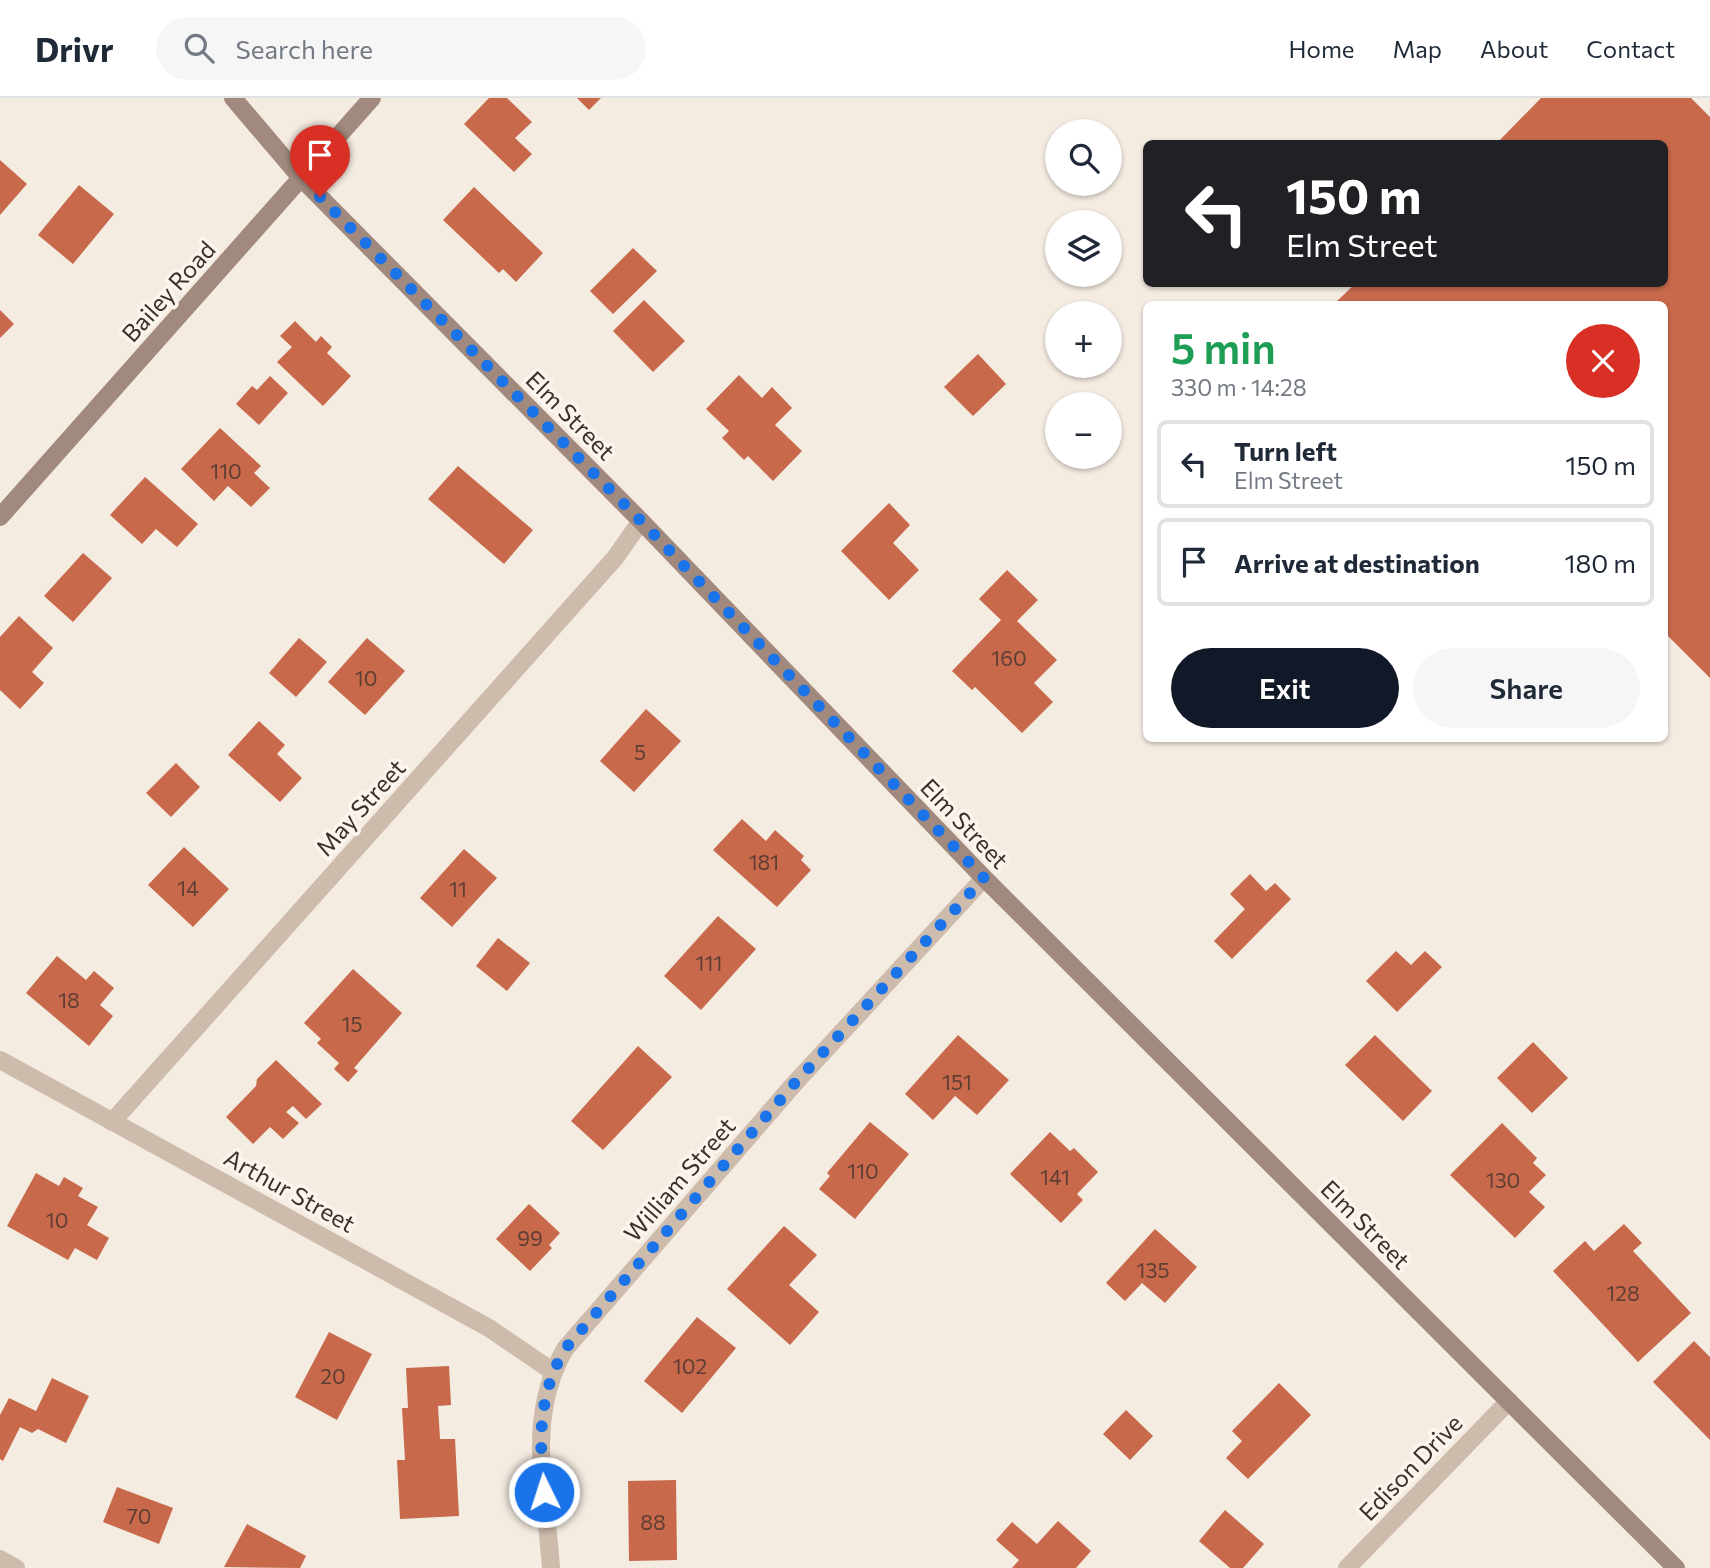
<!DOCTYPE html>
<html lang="en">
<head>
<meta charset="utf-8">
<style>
	body { margin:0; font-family:Commissioner,sans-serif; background:#f6f6f7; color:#1f2937; height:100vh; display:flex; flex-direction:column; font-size:26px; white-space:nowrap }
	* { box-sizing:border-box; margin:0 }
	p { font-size:23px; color:#747a83 }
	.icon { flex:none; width:38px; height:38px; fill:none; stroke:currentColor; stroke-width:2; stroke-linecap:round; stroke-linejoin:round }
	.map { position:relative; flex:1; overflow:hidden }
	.side { position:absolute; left:1143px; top:203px; width:525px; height:441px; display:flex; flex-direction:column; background:#fff; border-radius:10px; box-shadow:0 2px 5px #0004 }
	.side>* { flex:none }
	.top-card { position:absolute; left:1143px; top:42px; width:525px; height:147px; border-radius:10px; box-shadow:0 2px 5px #0004; background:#202124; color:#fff; overflow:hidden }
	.buttons { position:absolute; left:1045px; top:21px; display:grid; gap:14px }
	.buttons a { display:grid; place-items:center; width:77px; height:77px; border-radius:50%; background:#fff; box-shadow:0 2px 5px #0004; font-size:35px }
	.pin { position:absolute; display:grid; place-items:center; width:60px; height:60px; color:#fff; margin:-72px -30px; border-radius:50% 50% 50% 0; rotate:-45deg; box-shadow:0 0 7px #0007 }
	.pin .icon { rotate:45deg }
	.me { position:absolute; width:77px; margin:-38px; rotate:356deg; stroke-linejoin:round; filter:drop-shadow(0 0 5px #0008) }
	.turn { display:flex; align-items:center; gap:24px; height:147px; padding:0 28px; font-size:32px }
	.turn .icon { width:91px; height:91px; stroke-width:2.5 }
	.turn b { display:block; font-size:49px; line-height:60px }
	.round { display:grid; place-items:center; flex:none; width:74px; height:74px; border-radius:37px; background:#f6f6f7 }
	.head { display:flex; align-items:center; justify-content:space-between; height:119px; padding:0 28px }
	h1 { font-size:42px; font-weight:600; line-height:52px; color:#1e9e55 }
	.button { display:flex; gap:14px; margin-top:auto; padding:14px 28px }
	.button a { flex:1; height:80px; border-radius:42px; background:#111827; color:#fff; font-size:28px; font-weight:600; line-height:80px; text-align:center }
	.button a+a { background:#f6f6f7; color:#1f2937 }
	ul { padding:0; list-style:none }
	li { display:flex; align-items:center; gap:21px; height:88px; margin:0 14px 10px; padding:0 14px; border:4px solid #e0e1e3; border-radius:10px }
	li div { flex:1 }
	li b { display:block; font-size:26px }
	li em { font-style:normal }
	header { display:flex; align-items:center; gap:42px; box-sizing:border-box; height:98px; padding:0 35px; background:#fff; border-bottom:2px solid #e0e1e3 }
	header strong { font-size:33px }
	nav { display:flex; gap:38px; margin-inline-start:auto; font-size:24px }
	.search { width:490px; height:63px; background:#f6f6f7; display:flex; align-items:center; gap:18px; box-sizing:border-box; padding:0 24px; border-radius:38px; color:#747a83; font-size:26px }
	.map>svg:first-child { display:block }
</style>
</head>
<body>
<header>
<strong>Drivr</strong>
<div class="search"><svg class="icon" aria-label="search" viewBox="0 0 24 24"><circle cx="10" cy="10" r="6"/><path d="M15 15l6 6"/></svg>Search here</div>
<nav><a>Home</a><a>Map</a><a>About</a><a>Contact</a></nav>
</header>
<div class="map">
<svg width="1710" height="1470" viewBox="0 0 1710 1470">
	<rect width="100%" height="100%" fill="#f4ebe1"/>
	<g fill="#c8694b">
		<path d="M489,0H507L532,24L515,40L532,56L514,74L464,26Z"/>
		<path d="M577,0H601L589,12Z"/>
		<path d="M1541,0H1691L1710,19V580L1664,534V206H1338L1336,204L1355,186H1664V46H1496Z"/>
		<path d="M0,62L27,86L0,117Z"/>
		<path d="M79,87L114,116L73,166L38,137Z"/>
		<path d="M474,89L543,155L516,184L503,171L499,175L443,122Z"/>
		<path d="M633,150L657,173L613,216L590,193Z"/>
		<path d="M644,202L685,243L653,274L613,233Z"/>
		<path d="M0,212L14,226L0,240Z"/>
		<path d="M295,223L316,244L321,238L332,249L327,255L351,278L323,308L277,264L292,249L280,238Z"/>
		<path d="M978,256L1006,286L973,318L944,289Z"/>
		<path d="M739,277L762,300L772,289L792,310L775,327L802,353L773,383L748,358L744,362L722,340L729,333L706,311Z"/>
		<path d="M270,278L288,295L259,327L236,306L252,288L257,292Z"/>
		<path d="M220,330L261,368L254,375L270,390L251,409L228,388L214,403L181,371Z"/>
		<path d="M458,368L533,432L504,466L428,401Z"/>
		<path d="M145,379L198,426L177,449L156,431L142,446L110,417Z"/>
		<path d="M889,405L910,427L893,445L919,472L889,502L841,453Z"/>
		<path d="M83,455L112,480L73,524L44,498Z"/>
		<path d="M1007,472L1038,502L1017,523L1057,562L1034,585L1053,604L1022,635L975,589L972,592L952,573L1001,522L979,501Z"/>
		<path d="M19,518L53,550L32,574L44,585L20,611L0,592V539Z"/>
		<path d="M299,540L327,564L296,599L269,575Z"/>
		<path d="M367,540L405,573L365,617L328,584Z"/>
		<path d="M646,611L681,643L634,694L600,663Z"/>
		<path d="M259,623L285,647L277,656L302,680L280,704L228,657Z"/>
		<path d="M176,665L200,689L171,719L146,695Z"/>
		<path d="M742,721L766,743L775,732L804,758L801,762L811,772L777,809L713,752Z"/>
		<path d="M184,749L229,791L193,829L148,787Z"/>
		<path d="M464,751L497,780L452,829L420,800Z"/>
		<path d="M1250,776L1266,793L1275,785L1291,801L1232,861L1214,843L1245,811L1230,796Z"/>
		<path d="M718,818L756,851L701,912L664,878Z"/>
		<path d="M498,840L530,865L507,893L476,868Z"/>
		<path d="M1396,853L1411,867L1425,853L1442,869L1397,914L1366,883Z"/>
		<path d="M57,858L86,882L94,873L114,890L100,907L113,918L89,948L26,895Z"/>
		<path d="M353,871L402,915L354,970L358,973L348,984L334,971L339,965L317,945L321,941L304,925Z"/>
		<path d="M958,937L1009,982L977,1017L955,998L933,1022L905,996Z"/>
		<path d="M1375,937L1432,993L1403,1023L1345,967Z"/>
		<path d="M1533,944L1568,980L1532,1015L1497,980Z"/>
		<path d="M638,948L672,979L603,1052L571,1023Z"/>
		<path d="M276,962L322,1006L306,1021L293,1008L286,1014L299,1025L283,1041L270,1029L253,1046L226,1019L256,988L257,981Z"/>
		<path d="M870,1024L909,1056L855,1121L819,1091L830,1078L827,1075Z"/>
		<path d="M1502,1025L1537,1060L1533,1065L1546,1077L1529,1094L1545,1109L1515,1140L1450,1077Z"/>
		<path d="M1050,1034L1070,1053L1074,1050L1098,1074L1077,1096L1083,1102L1061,1125L1010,1076Z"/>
		<path d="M36,1075L59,1088L64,1079L83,1090L78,1098L98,1109L87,1127L109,1140L97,1162L75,1150L68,1162L7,1128Z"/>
		<path d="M529,1106L560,1135L549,1147L552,1150L530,1173L496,1141Z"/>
		<path d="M1624,1126L1642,1145L1633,1153L1691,1215L1638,1264L1553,1173L1585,1143L1594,1153Z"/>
		<path d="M784,1128L817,1157L789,1187L819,1214L790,1247L727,1191Z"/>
		<path d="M1155,1131L1197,1169L1165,1205L1142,1185L1125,1203L1106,1185Z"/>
		<path d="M697,1219L736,1250L682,1315L644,1283Z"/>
		<path d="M329,1234L372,1256L337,1322L295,1299Z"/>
		<path d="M1694,1243L1710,1259V1342L1653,1284Z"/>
		<path d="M449,1268L451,1307L438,1308L440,1341H455L459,1418L400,1421L397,1362H405L402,1310H408L406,1270Z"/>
		<path d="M52,1280L89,1298L66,1345L38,1331L32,1335L20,1329L3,1363L0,1361V1317L9,1300L36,1313Z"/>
		<path d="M1279,1285L1311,1317L1248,1381L1226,1360L1242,1343L1232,1333Z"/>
		<path d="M1126,1312L1153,1338L1130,1362L1103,1336Z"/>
		<path d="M676,1382L677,1462L629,1463L628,1383Z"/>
		<path d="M117,1389L173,1410L159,1446L103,1424Z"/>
		<path d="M1225,1412L1264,1446L1243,1470H1230L1199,1443Z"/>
		<path d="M1058,1423L1091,1453L1076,1470H1012L1019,1462L996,1442L1012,1424L1037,1446Z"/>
		<path d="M247,1426L306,1458L300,1470L224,1469Z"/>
	</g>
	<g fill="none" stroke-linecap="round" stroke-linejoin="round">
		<g stroke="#cdbbac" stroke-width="18">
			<path d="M0,962L489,1230L552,1273"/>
			<path d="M112,1024L615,460L641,423"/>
			<path d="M0,1461L16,1470"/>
			<path d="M551,1470C546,1394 525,1320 565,1251L794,986L984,780"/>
			<path d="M1347,1470L1509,1303"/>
		</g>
		<g stroke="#a18a7d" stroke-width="18">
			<path d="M233,0L301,80L641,423L984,780L1676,1470"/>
			<path d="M0,419L372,0"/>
		</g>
	</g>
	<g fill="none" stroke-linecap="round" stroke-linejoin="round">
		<path stroke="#1a73e8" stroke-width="12" stroke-dasharray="0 21.6" d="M320,99L641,423L984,780L794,986L565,1251C538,1297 539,1341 544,1394"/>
	</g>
	<g text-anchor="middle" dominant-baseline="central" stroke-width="7" stroke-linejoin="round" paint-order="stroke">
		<g font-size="21" fill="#5e3e33">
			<text x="226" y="372">110</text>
			<text x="1009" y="559">160</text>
			<text x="366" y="579">10</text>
			<text x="640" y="653">5</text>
			<text x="764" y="763">181</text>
			<text x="188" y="789">14</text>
			<text x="458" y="790">11</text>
			<text x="709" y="864">111</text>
			<text x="69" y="901">18</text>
			<text x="352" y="925">15</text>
			<text x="957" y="983">151</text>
			<text x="863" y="1072">110</text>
			<text x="1055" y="1078">141</text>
			<text x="1503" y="1081">130</text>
			<text x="57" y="1121">10</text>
			<text x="530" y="1139">99</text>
			<text x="1153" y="1171">135</text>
			<text x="1623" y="1194">128</text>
			<text x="690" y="1267">102</text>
			<text x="333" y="1277">20</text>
			<text x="139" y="1417">70</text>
			<text x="653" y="1423">88</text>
		</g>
		<g font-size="24" fill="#3b302b" stroke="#fbf5ee">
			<text transform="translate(168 193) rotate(-48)">Bailey Road</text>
			<text transform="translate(571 317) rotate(45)">Elm Street</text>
			<text transform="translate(360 709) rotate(-48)">May Street</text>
			<text transform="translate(965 725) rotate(46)">Elm Street</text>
			<text transform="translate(679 1081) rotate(-49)">William Street</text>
			<text transform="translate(290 1092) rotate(29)">Arthur Street</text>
			<text transform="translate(1366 1126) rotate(45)">Elm Street</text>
			<text transform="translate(1410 1369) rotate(-46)">Edison Drive</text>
		</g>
	</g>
</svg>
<div class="buttons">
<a><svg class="icon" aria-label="search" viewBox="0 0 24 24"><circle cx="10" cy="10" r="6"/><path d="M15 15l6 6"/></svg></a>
<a><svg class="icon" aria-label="layers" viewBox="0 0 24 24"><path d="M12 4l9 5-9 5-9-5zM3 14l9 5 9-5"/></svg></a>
<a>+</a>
<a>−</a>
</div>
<div class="pin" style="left:320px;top:99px;background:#d93025"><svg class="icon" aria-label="arrive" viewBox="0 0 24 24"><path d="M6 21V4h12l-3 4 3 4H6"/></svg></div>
<svg class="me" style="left:544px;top:1394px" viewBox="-20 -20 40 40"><circle r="17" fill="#1a73e8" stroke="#fff" stroke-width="3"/><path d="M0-11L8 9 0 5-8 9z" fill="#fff"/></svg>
<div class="top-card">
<div class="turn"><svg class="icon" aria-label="left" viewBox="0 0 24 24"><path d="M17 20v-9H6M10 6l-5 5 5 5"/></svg><div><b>150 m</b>Elm Street</div></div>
</div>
<section class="side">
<div class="head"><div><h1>5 min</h1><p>330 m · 14:28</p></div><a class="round" style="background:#d93025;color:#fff"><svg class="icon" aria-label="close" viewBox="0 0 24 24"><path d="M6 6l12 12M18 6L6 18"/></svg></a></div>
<ul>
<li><svg class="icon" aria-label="left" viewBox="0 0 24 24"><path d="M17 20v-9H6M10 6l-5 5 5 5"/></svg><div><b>Turn left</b><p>Elm Street</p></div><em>150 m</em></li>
<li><svg class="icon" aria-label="arrive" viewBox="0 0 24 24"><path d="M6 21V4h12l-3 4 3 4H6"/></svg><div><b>Arrive at destination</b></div><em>180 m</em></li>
</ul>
<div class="button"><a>Exit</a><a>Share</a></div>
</section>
</div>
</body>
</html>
